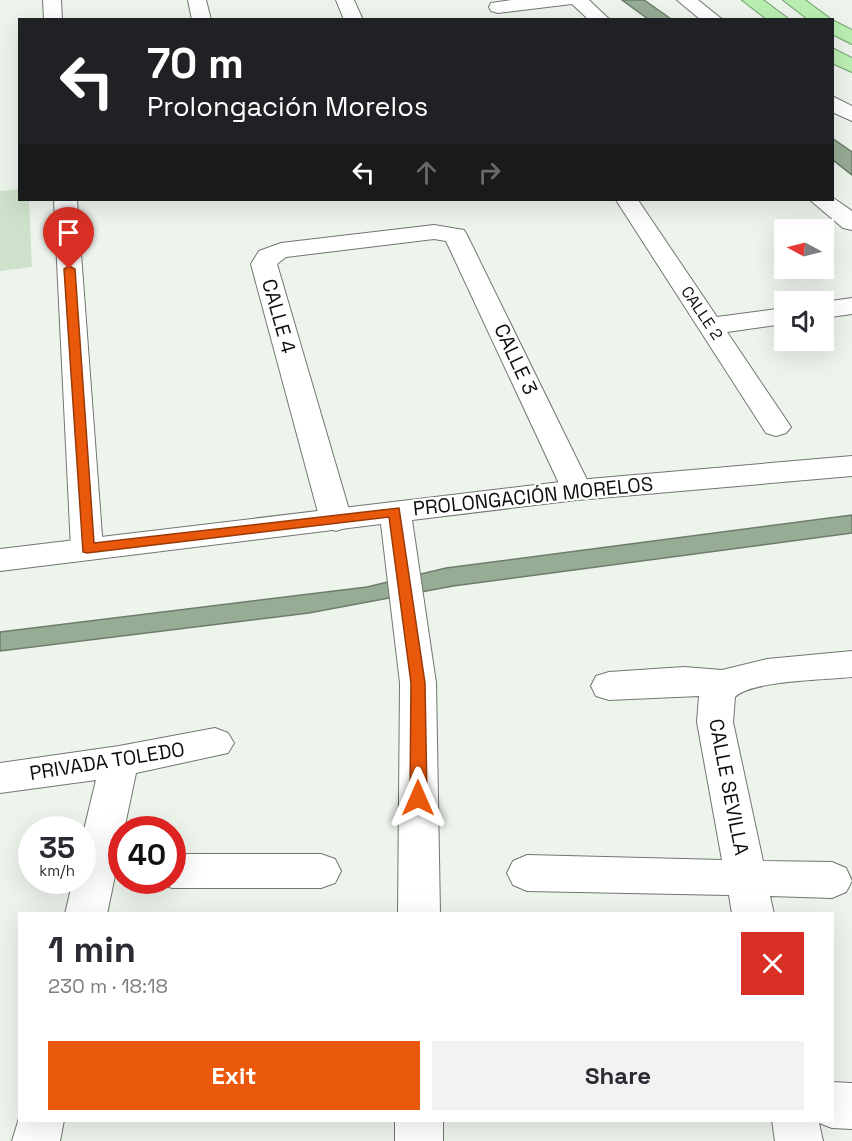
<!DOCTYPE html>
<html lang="en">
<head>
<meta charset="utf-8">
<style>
	body { margin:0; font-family:"Space Grotesk",sans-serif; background:#f2f2f3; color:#2b2b33; height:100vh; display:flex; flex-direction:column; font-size:22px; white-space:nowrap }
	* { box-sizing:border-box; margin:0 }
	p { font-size:20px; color:#7c7c81 }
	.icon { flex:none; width:33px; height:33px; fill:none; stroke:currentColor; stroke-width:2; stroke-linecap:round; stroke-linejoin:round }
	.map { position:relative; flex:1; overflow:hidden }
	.side { position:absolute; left:18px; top:912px; width:816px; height:210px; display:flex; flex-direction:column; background:#fff; border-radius:0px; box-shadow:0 6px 24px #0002 }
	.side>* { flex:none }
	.banner { position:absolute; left:18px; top:18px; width:816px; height:183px; border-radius:0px; box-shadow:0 6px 24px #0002; background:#202124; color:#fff; overflow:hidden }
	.needle { width:39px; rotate:277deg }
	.fabs { position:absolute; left:774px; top:219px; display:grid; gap:12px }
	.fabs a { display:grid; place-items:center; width:60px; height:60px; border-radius:0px; background:#fff; box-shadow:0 6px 24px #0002; font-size:30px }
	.speed { position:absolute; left:18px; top:816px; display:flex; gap:12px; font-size:30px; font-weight:700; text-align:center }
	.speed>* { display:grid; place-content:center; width:78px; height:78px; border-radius:50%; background:#fff; box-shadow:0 6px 24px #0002; line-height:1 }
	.speed small { font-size:15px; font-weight:400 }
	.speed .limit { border:9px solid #d22; background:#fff; color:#111 }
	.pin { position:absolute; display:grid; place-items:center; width:51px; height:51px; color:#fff; margin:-62px -26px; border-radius:50% 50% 50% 0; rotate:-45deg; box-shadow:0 0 6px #0007 }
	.pin .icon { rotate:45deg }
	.me { position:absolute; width:66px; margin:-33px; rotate:0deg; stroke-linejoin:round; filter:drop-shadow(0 0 4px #0008) }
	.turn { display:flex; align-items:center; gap:21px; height:126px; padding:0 30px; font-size:27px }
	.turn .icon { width:78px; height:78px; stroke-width:2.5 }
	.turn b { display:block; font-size:42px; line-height:51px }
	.lanes { display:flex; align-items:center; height:57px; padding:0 30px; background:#0003; justify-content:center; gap:30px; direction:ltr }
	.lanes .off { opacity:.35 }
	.round { display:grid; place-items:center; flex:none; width:63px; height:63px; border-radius:0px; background:#f2f2f3 }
	.head { display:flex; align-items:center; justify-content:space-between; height:102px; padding:0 30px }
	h1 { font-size:36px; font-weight:800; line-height:45px }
	.cta { display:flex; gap:12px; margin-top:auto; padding:12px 30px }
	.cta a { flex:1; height:69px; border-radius:0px; background:#ea580c; color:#fff; font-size:24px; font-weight:800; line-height:69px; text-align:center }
	.cta a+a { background:#f2f2f3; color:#2b2b33 }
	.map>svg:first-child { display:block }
</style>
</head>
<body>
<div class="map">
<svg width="852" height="1141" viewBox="0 0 852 1141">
	<rect width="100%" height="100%" fill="#edf4ec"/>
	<path fill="#cee2cb" d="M19,189L20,200H29L32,267L0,271V191Z"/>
	<g fill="#97ac94" stroke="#6e7d6b" stroke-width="1.5">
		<path d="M622,0H644L671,19H648Z"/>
		<path d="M832,138L852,152V175L833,160Z"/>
		<path d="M852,515V533L453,586L309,613L0,651V632L367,587L446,568Z"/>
	</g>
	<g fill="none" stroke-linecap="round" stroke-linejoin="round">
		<defs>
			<g id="minor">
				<path d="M43,0H61L62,20H44Z"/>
				<path d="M188,0H206L211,20H192Z"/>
				<path d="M336,0H354L363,20H344Z"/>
				<path d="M512,0H589L610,20H589L572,4L498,13L491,11L489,7L491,3Z"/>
				<path d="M832,197L852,211V230L843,228L810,200H832Z"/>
				<path d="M54,200H77L103,549L98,557L87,560L76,557L71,549Z"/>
				<path d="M616,200H638L717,317L784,308V324L727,332L791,427L786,433L776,436L766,433Z"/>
				<path d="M434,225L464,230L467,235L592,490L588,497L577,500L566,497L562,490L446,241L434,239L286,257L277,264L352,520L347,527L336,531L325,527L320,520L251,264L259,251L281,243Z"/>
				<path d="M852,298V314L824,318V302Z"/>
				<path d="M852,651V677C826,680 753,680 735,697L733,722L763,861L832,862L846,868L852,881L846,892L832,898L770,896L774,914H732L729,895L527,891L513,885L507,873L513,861L527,855L722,860L697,722L699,696L609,700L596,696L591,686L596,676L609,672L684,667L722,670L767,659Z"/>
				<path d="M215,728L228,733L234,743L228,753L136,773L124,830H122V842L107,914H65L73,880H82V838L96,780L0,793V763L119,746Z"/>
				<path d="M172,854H321L335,859L341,871L335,883L321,888H172L158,883L156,880H172Z"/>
				<path d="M832,1082L852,1083V1129L832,1128L819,1123L823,1141H775L772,1120H832Z"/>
				<path d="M20,1115V1120H64L60,1141H12Z"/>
			</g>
			<g id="tertiary">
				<path d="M677,0H698L723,20H701Z"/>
				<path d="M832,96L852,106V121L832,112Z"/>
				<path d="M852,456V476L577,500L412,520L436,683L440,914H398L400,683L381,524L0,571V549L577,480Z"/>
				<rect x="395" y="1120" width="48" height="21"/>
			</g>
			<g id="trunk">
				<path d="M742,0H763L790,20H768Z"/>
				<path d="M783,0H805L832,20H809Z"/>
				<path d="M832,20L852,30V44L832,34Z"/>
				<path d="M832,48L852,58V72L832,63Z"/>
			</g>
		</defs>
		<use href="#minor" stroke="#717770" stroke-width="2"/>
		<use href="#tertiary" stroke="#717770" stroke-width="2"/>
		<use href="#trunk" stroke="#729e6c" stroke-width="2"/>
		<use href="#minor" fill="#fff" fill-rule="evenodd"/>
		<use href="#tertiary" fill="#fff" fill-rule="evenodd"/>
		<use href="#trunk" fill="#baefb2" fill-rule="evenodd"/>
	</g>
	<path fill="#ea580c" stroke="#983908" stroke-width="1.5" d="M69,266L75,269L94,543L399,508L425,683L427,798L424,803L418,805L413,803L410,798L411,683L389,517L87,553L83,552L64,269Z"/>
	<g text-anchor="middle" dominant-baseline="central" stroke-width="4.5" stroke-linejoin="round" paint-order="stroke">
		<g font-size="16" fill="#0d0f0c" stroke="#fff">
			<text transform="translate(702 313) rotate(56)">CALLE 2</text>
		</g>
		<g font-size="20" fill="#0d0f0c" stroke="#fff">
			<text transform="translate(279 316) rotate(74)">CALLE 4</text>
			<text transform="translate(516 359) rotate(65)">CALLE 3</text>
			<text transform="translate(533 496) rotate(-6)">PROLONGACIÓN MORELOS</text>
			<text transform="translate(107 761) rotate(-9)">PRIVADA TOLEDO</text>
			<text transform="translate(729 787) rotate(79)">CALLE SEVILLA</text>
		</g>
	</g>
</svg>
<div class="fabs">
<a><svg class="needle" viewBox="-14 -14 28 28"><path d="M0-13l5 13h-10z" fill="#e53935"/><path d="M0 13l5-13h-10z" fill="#7c7c81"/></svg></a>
<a><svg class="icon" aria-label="sound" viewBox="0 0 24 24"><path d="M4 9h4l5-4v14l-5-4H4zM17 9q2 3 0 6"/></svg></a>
</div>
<div class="speed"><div>35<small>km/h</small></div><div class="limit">40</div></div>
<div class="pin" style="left:69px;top:269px;background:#d93025"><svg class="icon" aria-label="arrive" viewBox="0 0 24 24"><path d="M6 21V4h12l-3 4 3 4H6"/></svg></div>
<svg class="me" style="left:418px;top:798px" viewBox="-20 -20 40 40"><path d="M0-17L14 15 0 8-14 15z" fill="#ea580c" stroke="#fff" stroke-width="4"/></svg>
<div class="banner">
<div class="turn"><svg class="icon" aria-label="left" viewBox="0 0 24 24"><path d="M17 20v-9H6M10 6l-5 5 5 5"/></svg><div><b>70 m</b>Prolongación Morelos</div></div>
<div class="lanes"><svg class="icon" aria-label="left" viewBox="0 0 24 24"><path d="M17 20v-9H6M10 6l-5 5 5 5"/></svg><svg class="icon off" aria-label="ahead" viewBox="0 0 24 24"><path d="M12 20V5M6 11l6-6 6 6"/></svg><svg class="icon off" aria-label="right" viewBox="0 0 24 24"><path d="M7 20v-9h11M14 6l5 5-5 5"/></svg></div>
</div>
<section class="side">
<div class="head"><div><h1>1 min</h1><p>230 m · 18:18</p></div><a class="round" style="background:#d93025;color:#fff"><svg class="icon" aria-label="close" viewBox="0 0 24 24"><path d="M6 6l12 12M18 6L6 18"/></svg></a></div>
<div class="cta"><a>Exit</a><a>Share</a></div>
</section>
</div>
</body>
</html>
